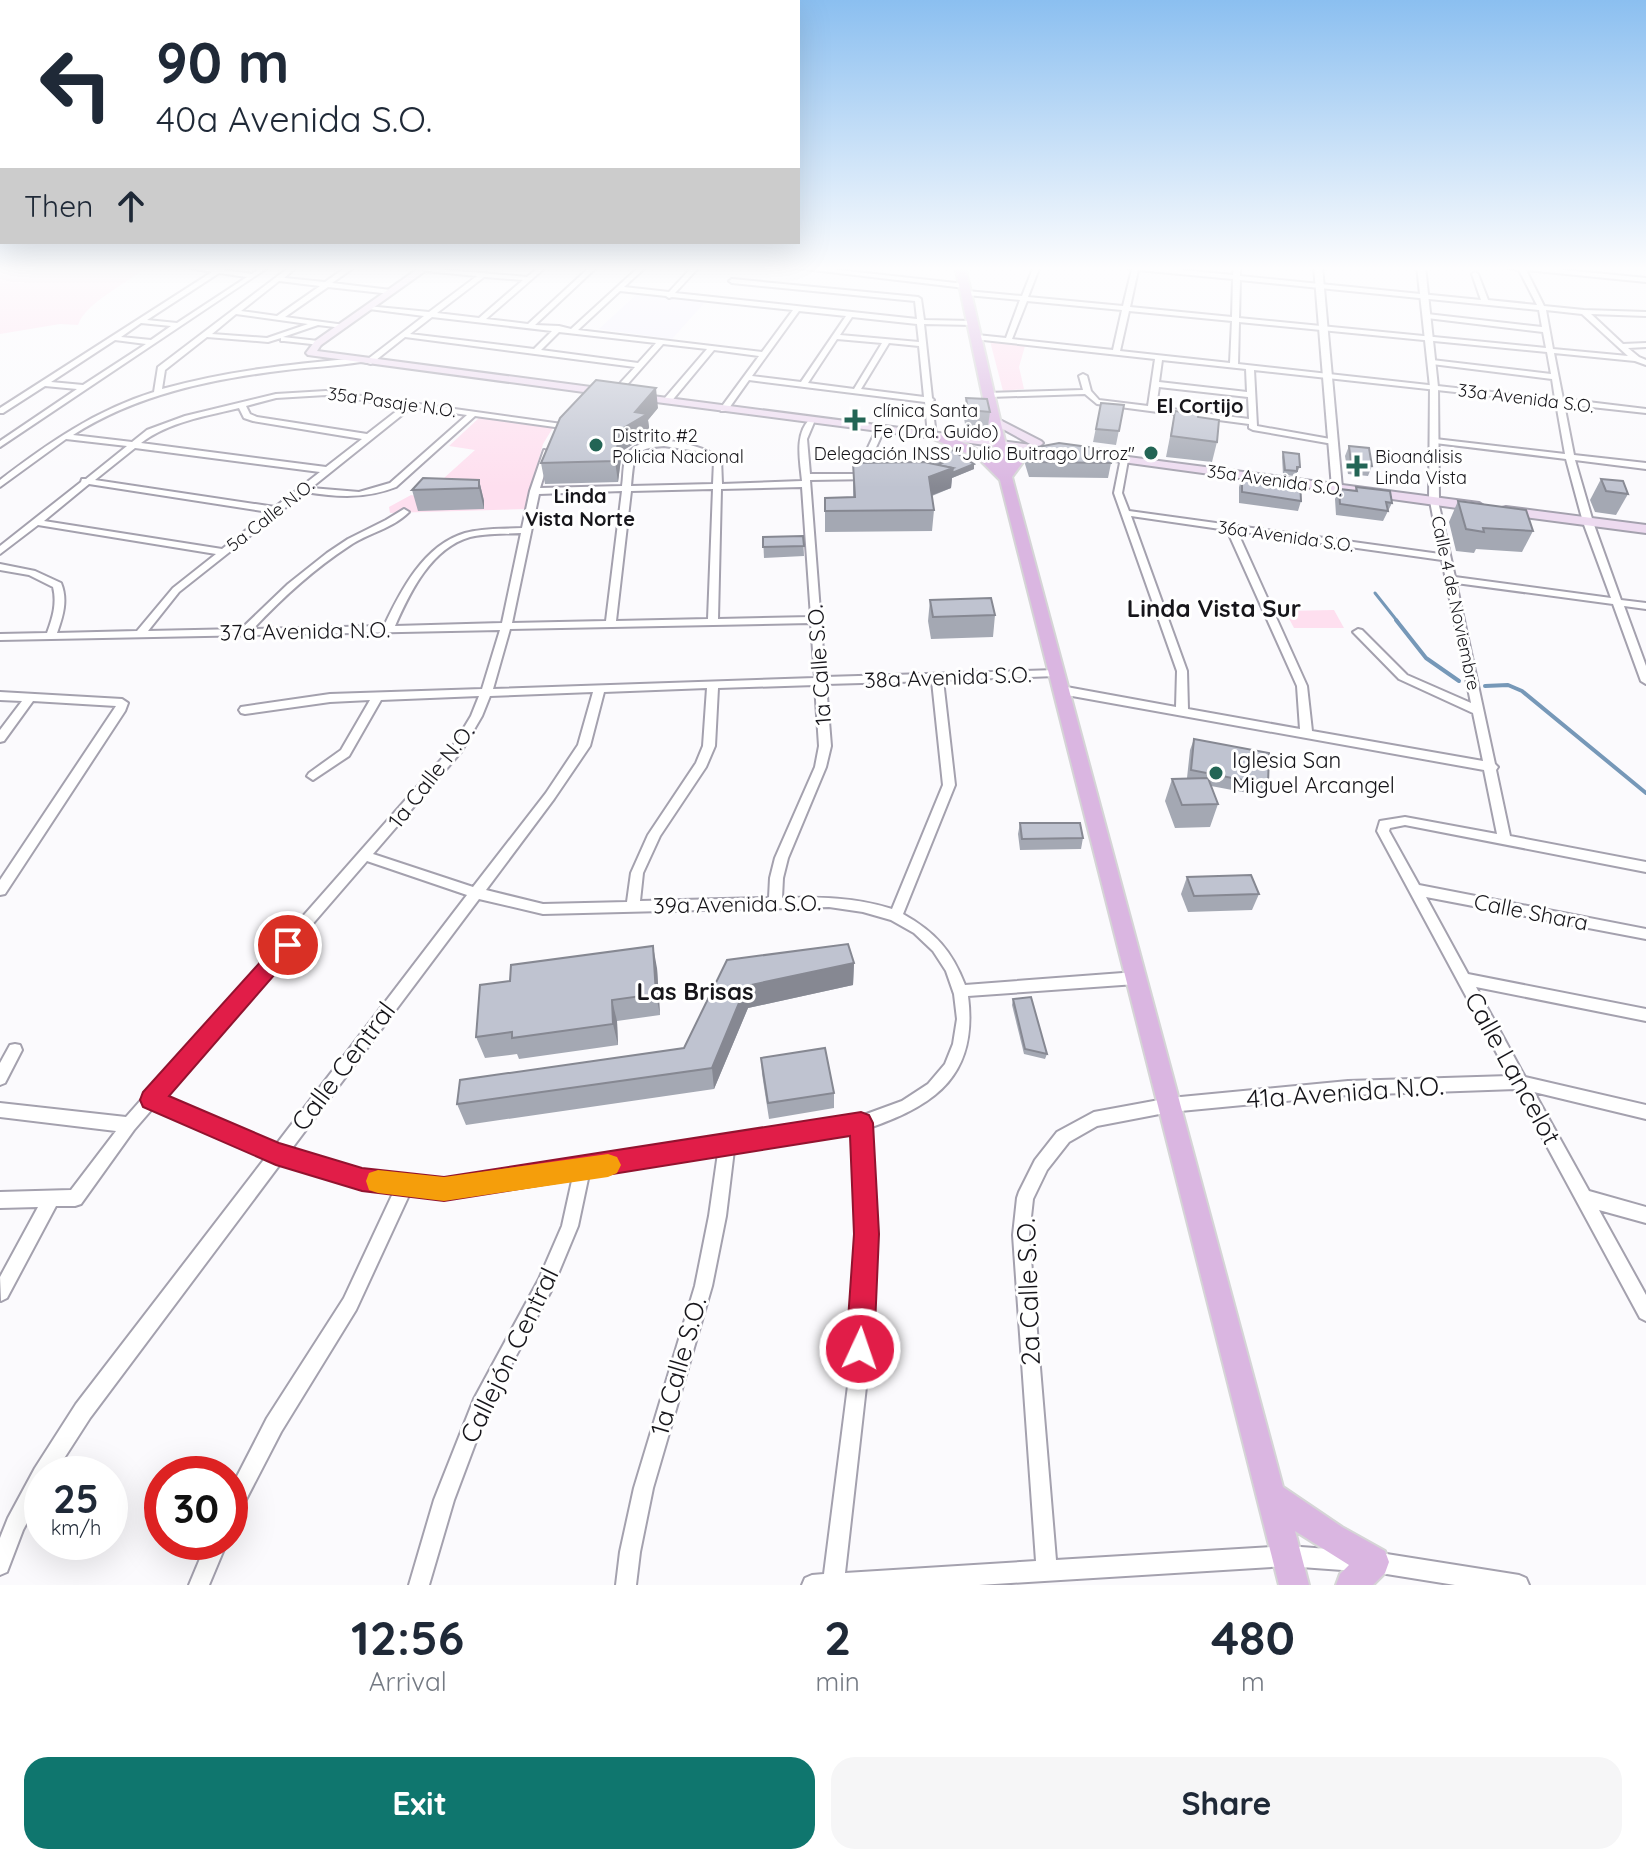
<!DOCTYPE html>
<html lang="en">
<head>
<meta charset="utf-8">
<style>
	body { margin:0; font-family:Quicksand,sans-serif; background:#f6f6f7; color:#1f2937; height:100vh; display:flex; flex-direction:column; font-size:30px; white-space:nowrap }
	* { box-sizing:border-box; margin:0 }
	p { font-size:26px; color:#747a83 }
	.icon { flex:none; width:44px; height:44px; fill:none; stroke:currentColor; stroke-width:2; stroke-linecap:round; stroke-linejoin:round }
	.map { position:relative; height:1585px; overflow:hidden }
	.details { display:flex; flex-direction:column; background:#fff; flex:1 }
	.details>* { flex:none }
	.guide { position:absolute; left:0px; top:0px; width:800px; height:244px; box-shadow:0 8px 32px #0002; background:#fff; color:#1f2937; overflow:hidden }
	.speed { position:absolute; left:24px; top:1456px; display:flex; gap:16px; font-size:40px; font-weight:700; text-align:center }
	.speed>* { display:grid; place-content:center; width:104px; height:104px; border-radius:50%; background:#fff; box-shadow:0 8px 32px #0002; line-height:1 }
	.speed small { font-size:20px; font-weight:400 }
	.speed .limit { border:12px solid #d22; background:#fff; color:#111 }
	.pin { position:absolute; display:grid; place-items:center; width:68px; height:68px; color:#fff; margin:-34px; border:4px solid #fff; border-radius:50%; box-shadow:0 2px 8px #0007 }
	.me { position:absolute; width:88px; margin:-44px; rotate:3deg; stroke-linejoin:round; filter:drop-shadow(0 0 6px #0008) }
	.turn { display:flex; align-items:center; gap:28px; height:168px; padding:0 24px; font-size:36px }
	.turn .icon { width:104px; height:104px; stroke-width:2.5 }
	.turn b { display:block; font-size:56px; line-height:68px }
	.then { display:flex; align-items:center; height:76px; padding:0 24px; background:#0003; gap:16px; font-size:30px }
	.eta { display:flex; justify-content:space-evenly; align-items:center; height:136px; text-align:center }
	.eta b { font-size:48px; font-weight:800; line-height:56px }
	.button { display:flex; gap:16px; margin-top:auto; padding:16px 24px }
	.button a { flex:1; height:92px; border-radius:24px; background:#0f766e; color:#fff; font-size:32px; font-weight:800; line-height:92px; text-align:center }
	.button a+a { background:#f6f6f7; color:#1f2937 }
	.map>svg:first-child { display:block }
</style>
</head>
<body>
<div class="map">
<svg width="1646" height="1585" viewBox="0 0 1646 1585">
	<rect width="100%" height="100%" fill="#fbfafd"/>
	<path fill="#f4f1fe" d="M637,294L705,302L672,339L599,329Z"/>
	<g fill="#fedfef">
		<path d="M0,266H147C127,284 86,302 78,325L60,324L0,334Z"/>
		<path d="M990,341L1025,346L1019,367L1024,389L1003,391Z"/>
		<path d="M481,416L554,426L543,444L525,509L390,513L389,507L411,495L423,497L475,450L449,446Z"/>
		<path d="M1334,610L1344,628H1294L1285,611Z"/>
	</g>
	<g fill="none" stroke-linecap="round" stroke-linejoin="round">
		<path stroke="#7698b8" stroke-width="3" d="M1375,593L1398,622"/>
		<g stroke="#7698b8" stroke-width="4">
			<path d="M1396,620L1426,658L1459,681"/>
			<path d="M1485,686L1508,685L1522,691L1646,793"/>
		</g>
		<defs>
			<g id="minor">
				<path d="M179,266L217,269L221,266H229L224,270L252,274L262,266H270L0,447V441L77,389L45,386L3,413H0V408L212,272ZM219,273L247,277L177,323L147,320ZM141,323L171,326L151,340L121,337ZM115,340L146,344L83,385L51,382Z"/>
				<path d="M291,266H298L284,278L325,282L348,266H356L332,283L391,290L394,292L391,294L328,287L285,317L345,325L347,326L343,328L318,325L283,337L318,341H321V345L284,341H281V338L268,342L207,337L165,370L162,389C226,371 292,364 358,358L362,360L361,362C336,366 311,367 286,370C212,379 137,394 73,435L132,442L147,430L185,416L276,394L326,391L562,424L566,426L562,428L475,416L396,487C365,499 337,497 305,492L179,592L148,631L241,629L288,584L327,553L348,539L386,520L404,509L409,512C392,529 368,533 349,546C314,569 282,598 253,629L384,626C401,590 424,545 465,533C483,528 503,529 522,528L530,491L544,450L551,452L540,488L622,486C624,475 622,457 631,450C651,431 702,445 721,458L722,484L802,481C800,460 794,433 811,418L815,420L807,439L810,474H866L865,454L877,428L884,430L873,454L874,479L810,480L825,677L1056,670L1061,673L1056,676L943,680L955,785L903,914C935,932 952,951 965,985L1136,972L1141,974L1143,978L1141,982L1136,984L968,996C978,1074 937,1105 869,1128L875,1234L867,1378L845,1573L1036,1561L1013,1235L1017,1198L1019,1192L1035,1160L1057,1132L1094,1112L1170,1098L1348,1081L1509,1076L1377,831L1380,821L1405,817L1497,834L1484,770L1061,694L1056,690L1061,686L1176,707L1177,671L1114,493L1121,458L1128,460L1122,493L1129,511L1440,554L1430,501L1434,498L1438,501L1455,577L1611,598L1583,522L1566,459L1435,443L1431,441L1435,439L1565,454L1556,403L1254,370L1257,426L1336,440V444H1333L1253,430L1249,428V424L1097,404L1085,394L990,397H987V393L1083,390L1079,376L1083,374L1087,376L1091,391L1099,400L1148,406L1155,359L974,339V335H977L1006,338L1020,300L967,295L964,293L967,291L1022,296L1034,266H1040L1028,297L1123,306L1132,269L1118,266H1143L1233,275L1234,266H1240V276L1481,300L1472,274L1475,272L1478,274L1488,300L1537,305L1519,270L1497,266H1523L1646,278V282L1526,270L1544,306L1584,310L1646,312V316L1591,314L1623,344L1646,343V347L1628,348L1639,357L1646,360V365L1635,361L1554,353L1563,399L1646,409V413L1564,404L1574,455L1646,463V469L1575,460L1593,522L1621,600L1646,603V609L1624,606L1646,666V684L1641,681L1613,604L1456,583L1495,764L1498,767L1496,770L1510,836L1646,862V872L1405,825L1390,828L1389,831L1419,885L1646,929V939L1426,897L1468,974L1646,1009V1021L1476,987L1525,1077L1646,1105V1119L1534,1092L1589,1191L1646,1207V1223L1599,1210L1646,1295V1321L1640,1318L1516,1089L1348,1095L1170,1112L1097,1126L1069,1142L1047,1170L1033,1199L1029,1235L1056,1560L1287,1546L1356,1551L1363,1554L1365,1559L1367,1555L1374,1552L1519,1575L1526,1578L1529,1585H1455L1374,1572L1367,1569L1365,1564L1363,1568L1356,1571L1287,1566L979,1585H802L805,1578L812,1575L824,1574L849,1378L859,1234L854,1131L734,1150L726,1216L712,1286L653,1488L640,1552L636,1585H616L620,1552L634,1488L695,1286L709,1216L718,1153L589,1174L578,1226L551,1291L490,1404L454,1500L429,1585H409L434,1500L474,1399L539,1279L562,1226L573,1176L444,1197L410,1193L356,1310L281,1432L237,1517L230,1520V1490L267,1418L344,1298L394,1191L362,1187L281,1163L90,1418L54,1474H42V1495L23,1530L7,1572L0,1575V1538L8,1518L35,1468L76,1404L266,1157L153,1108L134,1130L81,1204L75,1206H56L7,1298L1,1301L0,1277L38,1207L0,1208V1192L71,1190L116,1131L0,1117V1103L126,1117L453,746L471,716L479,696L381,700L349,756L313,780L307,776L309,773L341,750L370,700L330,702L245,714L241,713L239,710L241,707L330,694L482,689L500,630L0,640V634L47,633C53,617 57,603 53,587L29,575L0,570V564L35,571L61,583C68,600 63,616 57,633L137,631L173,588L216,554L38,525L0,554V546L81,482L82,479H86L127,446L66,439L0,487V480C48,443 96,410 154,392L158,367ZM1138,270L1233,279L1232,317L1130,307ZM1240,280L1539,310L1542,327L1427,314L1424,316L1427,318L1543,332L1546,348L1239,318ZM279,281L320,286L277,316L241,311ZM1027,301L1122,310L1113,350L1012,339ZM1546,310L1582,314L1628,356L1553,349ZM1129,311L1232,321L1230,363L1120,351ZM236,314L308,324L267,338L212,334ZM1239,322L1547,352L1551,374L1432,360L1428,362L1432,364L1552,379L1555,399L1238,364ZM1162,360L1246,369L1247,392L1159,382ZM1159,387L1248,397L1249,419L1156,407ZM326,395L403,406L367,434L257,417L250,414L246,406L276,398ZM412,407L467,415L390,483L359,492L311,488ZM239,408L244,418L253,421L362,439L326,467L141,443C168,422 206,416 239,408ZM664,446L697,451L714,461L713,484L631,486C634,457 632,448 664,446ZM135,448L320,472L275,507L95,480ZM89,484L269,512L222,549L44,521ZM802,487L811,617L718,619L721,489ZM713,489L708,619L616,621L631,491ZM622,491L606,621L512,623L539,494ZM1131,516L1227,530L1297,686L1300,729L1188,709L1187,671ZM1237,531L1442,560L1471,703L1407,675L1362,630L1358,629L1353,632L1399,679L1473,713L1483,761L1312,731L1307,686ZM521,533L502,623L395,626C410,592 431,548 470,537C486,533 504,534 521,533ZM811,623L815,678L493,689L510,629ZM932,681L943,785L892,909C855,897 820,897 782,898L783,878L788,858L826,767L831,746L826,684ZM815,685L819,746L815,767L775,858L770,878L769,898L640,901L643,873L660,836L706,767L715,746L718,688ZM707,688L703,746L696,763L648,835L631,873L627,902L543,904L486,890L554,799L590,746L604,692ZM593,692L578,745L546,793L473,887L373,854L461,752L482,716L490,696ZM367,861L467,895L275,1146L162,1098ZM479,899L543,914L829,907L863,912L891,920L914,933L933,951L946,971L954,994L957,1019L953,1044L945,1064L928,1084L902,1101L861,1116L444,1181L362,1171L290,1151Z"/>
				<path d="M540,266H547L486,319L528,324L591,266H598L535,325L559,326L571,329L640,266H647L624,287L669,292L693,266H700L675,293L917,319L915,301L732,283L729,281L732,279L918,297L921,299L924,320L973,321L976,323L973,325L924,324L932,398L934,400L932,402L936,436L932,438L928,436L925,402L749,380L727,411H721L720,409L759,356L714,350L670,403H667L663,401L664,399L707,349L663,344L618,395H615L611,393L635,367L405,337L371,364L364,362L424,316L369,309L367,308V306L429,312L477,276L425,271L422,269L423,268L527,277ZM484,277L523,280L479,318L437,313ZM620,291L666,296L669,298L672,297L793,310L762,352L578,330ZM799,311L846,316L801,382L752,376ZM432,317L552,331L534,349L410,334ZM852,317L917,324L919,342L840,335ZM559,332L656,343L638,363L541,350ZM837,339L882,343L854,389L808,383ZM889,343L919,346L924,397L861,389Z"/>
				<path d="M779,266H802L965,284L968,286L965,288Z"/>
				<path d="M0,692L122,699L128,703L125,711L5,894L0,895V880L116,706L33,701L4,741L0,742V730L22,701L0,700Z"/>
				<path d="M15,1044L20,1045L22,1050L5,1083L0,1085V1063L10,1045Z"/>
				<path d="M207,1542H227L209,1585H189Z"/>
			</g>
			<g id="tertiary">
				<path d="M1314,266H1322L1342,488L1337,491L1332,488Z"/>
				<path d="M1417,266H1425L1438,387L1439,501L1434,504L1429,501L1430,387Z"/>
			</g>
			<g id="secondary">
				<path d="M422,266H432L321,345L317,351L606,389L611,392L606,395L308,355L306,353L315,341Z"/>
				<path d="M637,394L1032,445L992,423V419L996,418L1041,441L1043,443L1040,446L1061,451L1055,454L633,399L632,397Z"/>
				<path d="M1090,452L1479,503L1485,507L1479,511L1086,457L1084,455Z"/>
				<path d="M1506,507L1646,525V533L1502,514V508Z"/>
			</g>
			<path id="primary" d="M955,266H965L1010,463L1018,452L1022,451L1051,448L1057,452L1051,456L1026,458L1012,477L1014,485L1283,1487L1342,1527L1385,1551L1389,1562L1385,1573L1373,1585H1336L1340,1574L1349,1565L1295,1531L1309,1585H1279L1000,480L978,458L926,436C939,428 986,452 997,463Z"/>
		</defs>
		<use href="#minor" stroke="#a4a1ae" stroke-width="4"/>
		<use href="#tertiary" stroke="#a4a1ae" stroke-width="4"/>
		<use href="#secondary" stroke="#a4a1ae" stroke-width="4"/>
		<use href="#primary" stroke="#d5d5d6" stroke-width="4"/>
		<use href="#minor" fill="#fff" fill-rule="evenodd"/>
		<use href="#tertiary" fill="#fff" fill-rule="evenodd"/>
		<use href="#secondary" fill="#eddbf0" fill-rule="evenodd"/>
		<use href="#primary" fill="#dab6e1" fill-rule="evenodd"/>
	</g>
	<g fill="#a4a8b3">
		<path d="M966,398L990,412L987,433L966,430L964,418Z"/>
		<path d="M1101,403L1124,405L1116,445L1093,442Z"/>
		<path d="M658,408L648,420L650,434L622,451L618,482L545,484L541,463Z"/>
		<path d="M1175,411L1198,417L1217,442L1212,462L1166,457Z"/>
		<path d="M1349,446L1372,466L1368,476L1348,474L1345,456Z"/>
		<path d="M1027,449L1111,463L1108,478L1029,477L1025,464Z"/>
		<path d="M1283,452L1300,467L1295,476L1283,475L1282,457Z"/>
		<path d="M932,456L974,464V469L952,478L951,488L932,496L934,510L932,531L825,532V498L853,497V463L937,465L932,461Z"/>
		<path d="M1242,477L1282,481L1283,478L1301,501L1298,511L1239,503V487Z"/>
		<path d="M1601,479L1628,494L1616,515L1595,512L1590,500Z"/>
		<path d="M479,480L484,501V509L418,511L412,490Z"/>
		<path d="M1356,487L1392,503L1383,521L1336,515L1335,499L1339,489L1355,491Z"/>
		<path d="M1458,501L1533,531L1522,552L1476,549L1474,553L1456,551L1449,522Z"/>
		<path d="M803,536L804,556L764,558L763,537Z"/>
		<path d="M930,600L995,615L993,637L931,639L928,621Z"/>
		<path d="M1194,739L1268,785L1264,796L1211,786L1218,804L1210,827L1175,828L1165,801L1172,779L1187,778L1190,750Z"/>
		<path d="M1020,823L1083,838L1081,849L1020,850L1018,834Z"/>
		<path d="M1187,877L1259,894L1252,910L1188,912L1181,894Z"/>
		<path d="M727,960L854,963L853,985L748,1008L714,1089L466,1125L457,1104L684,1048Z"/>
		<path d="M657,968L660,1015L617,1021L618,1045L519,1059L517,1054L485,1058L476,1037Z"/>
		<path d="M1013,999L1047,1054L1045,1059L1024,1054L1012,1005Z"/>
		<path d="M761,1058L834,1093V1108L769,1119L762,1074Z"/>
	</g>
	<g fill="#868892">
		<path d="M656,388L658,408L648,420L650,434L622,451L618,482L615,461L620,430Z"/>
		<path d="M974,464V469L952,478L951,488L927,497L929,477L953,468Z"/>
		<path d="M479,480L484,501V509L479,488Z"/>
		<path d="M653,946L657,968L660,1015L656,994Z"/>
		<path d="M854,963L853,985L748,1008L714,1089L712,1068L746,986Z"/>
		<path d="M612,1000L617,1021L618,1045L613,1024Z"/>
	</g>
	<g fill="#bfc3d0" stroke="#868892" stroke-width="2">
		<path d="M596,380L656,388L635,412L647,414L620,430L615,461L541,463L560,418Z"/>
		<path d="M966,398L987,399L990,412L968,410Z"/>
		<path d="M1101,403L1124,405L1119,431L1096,429Z"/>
		<path d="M1175,411L1198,414V417L1219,420L1217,442L1171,436Z"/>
		<path d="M1059,443L1110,450L1111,463L1031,462L1027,449Z"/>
		<path d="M1349,446L1369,448L1372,466L1351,463Z"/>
		<path d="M950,449L974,464L952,473L953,468L937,465L942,463L932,456Z"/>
		<path d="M1283,452L1299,454L1300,467H1297V471L1285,470Z"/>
		<path d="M924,462L953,468L929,477L934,510L825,511V498L855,497L853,463Z"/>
		<path d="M1242,477L1283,482V478L1300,479L1301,501L1242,492Z"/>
		<path d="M423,478L479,480V488L412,490Z"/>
		<path d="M1601,479L1623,481L1628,494L1606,491Z"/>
		<path d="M1356,487L1390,491L1392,503L1386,502L1388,511L1340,504L1339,489L1357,491Z"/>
		<path d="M1458,501L1526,510L1533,531L1483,528L1484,532L1466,529Z"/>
		<path d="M803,536L804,546L763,547V537Z"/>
		<path d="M991,598L995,615L933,617L930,600Z"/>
		<path d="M1194,739L1269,753L1268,785L1191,770Z"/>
		<path d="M1208,778L1218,804L1182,805L1172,779Z"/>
		<path d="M1020,823H1080L1083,838L1022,839Z"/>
		<path d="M1251,875L1259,894L1194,896L1187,877Z"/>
		<path d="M848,944L854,963L746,986L712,1068L457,1104L460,1080L684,1048L727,960Z"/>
		<path d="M653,946L656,994L612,1000L613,1024L512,1038V1032L476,1037L480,985L510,981L511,965Z"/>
		<path d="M1031,997L1047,1054L1025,1049L1013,999Z"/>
		<path d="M825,1048L834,1093L768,1103L761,1058Z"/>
	</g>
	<linearGradient id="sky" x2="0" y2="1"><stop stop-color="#8bbff0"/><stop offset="0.55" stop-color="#fdfdfe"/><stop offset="1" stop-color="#fdfdfe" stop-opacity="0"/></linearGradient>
	<rect width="1646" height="488" fill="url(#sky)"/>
	<path fill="#e11d48" stroke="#92132f" stroke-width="2" d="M288,936L296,939L299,945L296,950L169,1096L279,1143L362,1168L444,1177L861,1112L869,1115L873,1123L879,1234L874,1349L870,1359L860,1363L850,1359L846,1349L854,1234L850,1136L444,1201L362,1191L276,1165L143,1107L140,1100L143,1092L281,939Z"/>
	<path fill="#f59e0b" d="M608,1154L617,1157L621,1165L617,1173L608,1177L444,1201L378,1193L369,1190L366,1181L369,1173L378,1170L444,1177Z"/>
	<g fill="#236555" stroke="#fff" stroke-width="3">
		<path d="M851 408h8v8h8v8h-8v8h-8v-8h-8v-8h8z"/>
		<circle cx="596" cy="445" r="8"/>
		<circle cx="1151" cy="453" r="8"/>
		<path d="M1353 454h8v8h8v8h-8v8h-8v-8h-8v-8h8z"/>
		<circle cx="1216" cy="773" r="8"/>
	</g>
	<g text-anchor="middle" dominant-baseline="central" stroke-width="6" stroke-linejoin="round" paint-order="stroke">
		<g font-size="18" fill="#17161b" stroke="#fff">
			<text transform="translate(1526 398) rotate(7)">33a Avenida S.O.</text>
			<text transform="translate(392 402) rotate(8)">35a Pasaje N.O.</text>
			<text transform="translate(1275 480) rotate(8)">35a Avenida S.O.</text>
			<text transform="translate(270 515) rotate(-38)">5a Calle N.O.</text>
			<text transform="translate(1286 536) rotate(8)">36a Avenida S.O.</text>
			<text transform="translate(1456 603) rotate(78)">Calle 4 de Noviembre</text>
		</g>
		<g font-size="18" fill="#17161b" stroke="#fff" text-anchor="start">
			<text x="873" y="410">clínica Santa<tspan x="873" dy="21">Fe (Dra. Guido)</tspan></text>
			<text x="612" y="435">Distrito #2<tspan x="612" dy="21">Policia Nacional</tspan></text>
			<text x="1135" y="453" text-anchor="end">Delegación INSS "Julio Buitrago Urroz"</text>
			<text x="1375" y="456">Bioanálisis<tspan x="1375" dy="21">Linda Vista</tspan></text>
		</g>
		<g font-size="20" font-weight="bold" fill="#17161b" stroke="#fff">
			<text x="1200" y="405">El Cortijo</text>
			<text x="580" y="495">Linda<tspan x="580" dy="23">Vista Norte</tspan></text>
		</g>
		<g font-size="22" fill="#17161b" stroke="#fff">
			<text transform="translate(305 631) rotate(-1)">37a Avenida N.O.</text>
			<text transform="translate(819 665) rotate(-94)">1a Calle S.O.</text>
			<text transform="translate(948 677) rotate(-2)">38a Avenida S.O.</text>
			<text transform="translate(431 776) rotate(-52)">1a Calle N.O.</text>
			<text transform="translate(737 904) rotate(-1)">39a Avenida S.O.</text>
			<text transform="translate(1531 912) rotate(11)">Calle Shara</text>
		</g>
		<g font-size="22" fill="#17161b" stroke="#fff" text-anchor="start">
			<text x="1232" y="760">Iglesia San<tspan x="1232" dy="25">Miguel Arcangel</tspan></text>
		</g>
		<g font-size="24" font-weight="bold" fill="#17161b" stroke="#fff">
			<text x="1214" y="608">Linda Vista Sur</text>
			<text x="695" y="991">Las Brisas</text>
		</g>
		<g font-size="26" fill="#17161b" stroke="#fff">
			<text transform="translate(343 1066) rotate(-53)">Calle Central</text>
			<text transform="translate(1513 1068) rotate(61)">Calle Lancelot</text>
			<text transform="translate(1345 1092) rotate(-4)">41a Avenida N.O.</text>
			<text transform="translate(1028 1292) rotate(-92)">2a Calle S.O.</text>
			<text transform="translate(509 1355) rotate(-64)">Callejón Central</text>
			<text transform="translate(678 1366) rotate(-74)">1a Calle S.O.</text>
		</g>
	</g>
</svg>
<div class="speed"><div>25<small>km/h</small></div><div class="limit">30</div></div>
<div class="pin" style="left:288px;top:945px;background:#d93025"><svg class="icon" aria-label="arrive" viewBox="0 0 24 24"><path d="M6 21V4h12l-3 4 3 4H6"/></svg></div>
<svg class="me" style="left:860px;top:1349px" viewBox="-20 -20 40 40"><circle r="17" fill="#e11d48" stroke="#fff" stroke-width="3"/><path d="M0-11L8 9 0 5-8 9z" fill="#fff"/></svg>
<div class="guide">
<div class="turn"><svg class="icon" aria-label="left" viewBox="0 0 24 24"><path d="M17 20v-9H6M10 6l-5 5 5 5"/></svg><div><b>90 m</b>40a Avenida S.O.</div></div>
<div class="then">Then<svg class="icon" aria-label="ahead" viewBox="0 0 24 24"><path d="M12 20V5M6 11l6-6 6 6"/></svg></div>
</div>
</div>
<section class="details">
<div class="eta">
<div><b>12:56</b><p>Arrival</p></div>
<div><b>2</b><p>min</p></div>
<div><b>480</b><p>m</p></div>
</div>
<div class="button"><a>Exit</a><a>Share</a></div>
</section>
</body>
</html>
